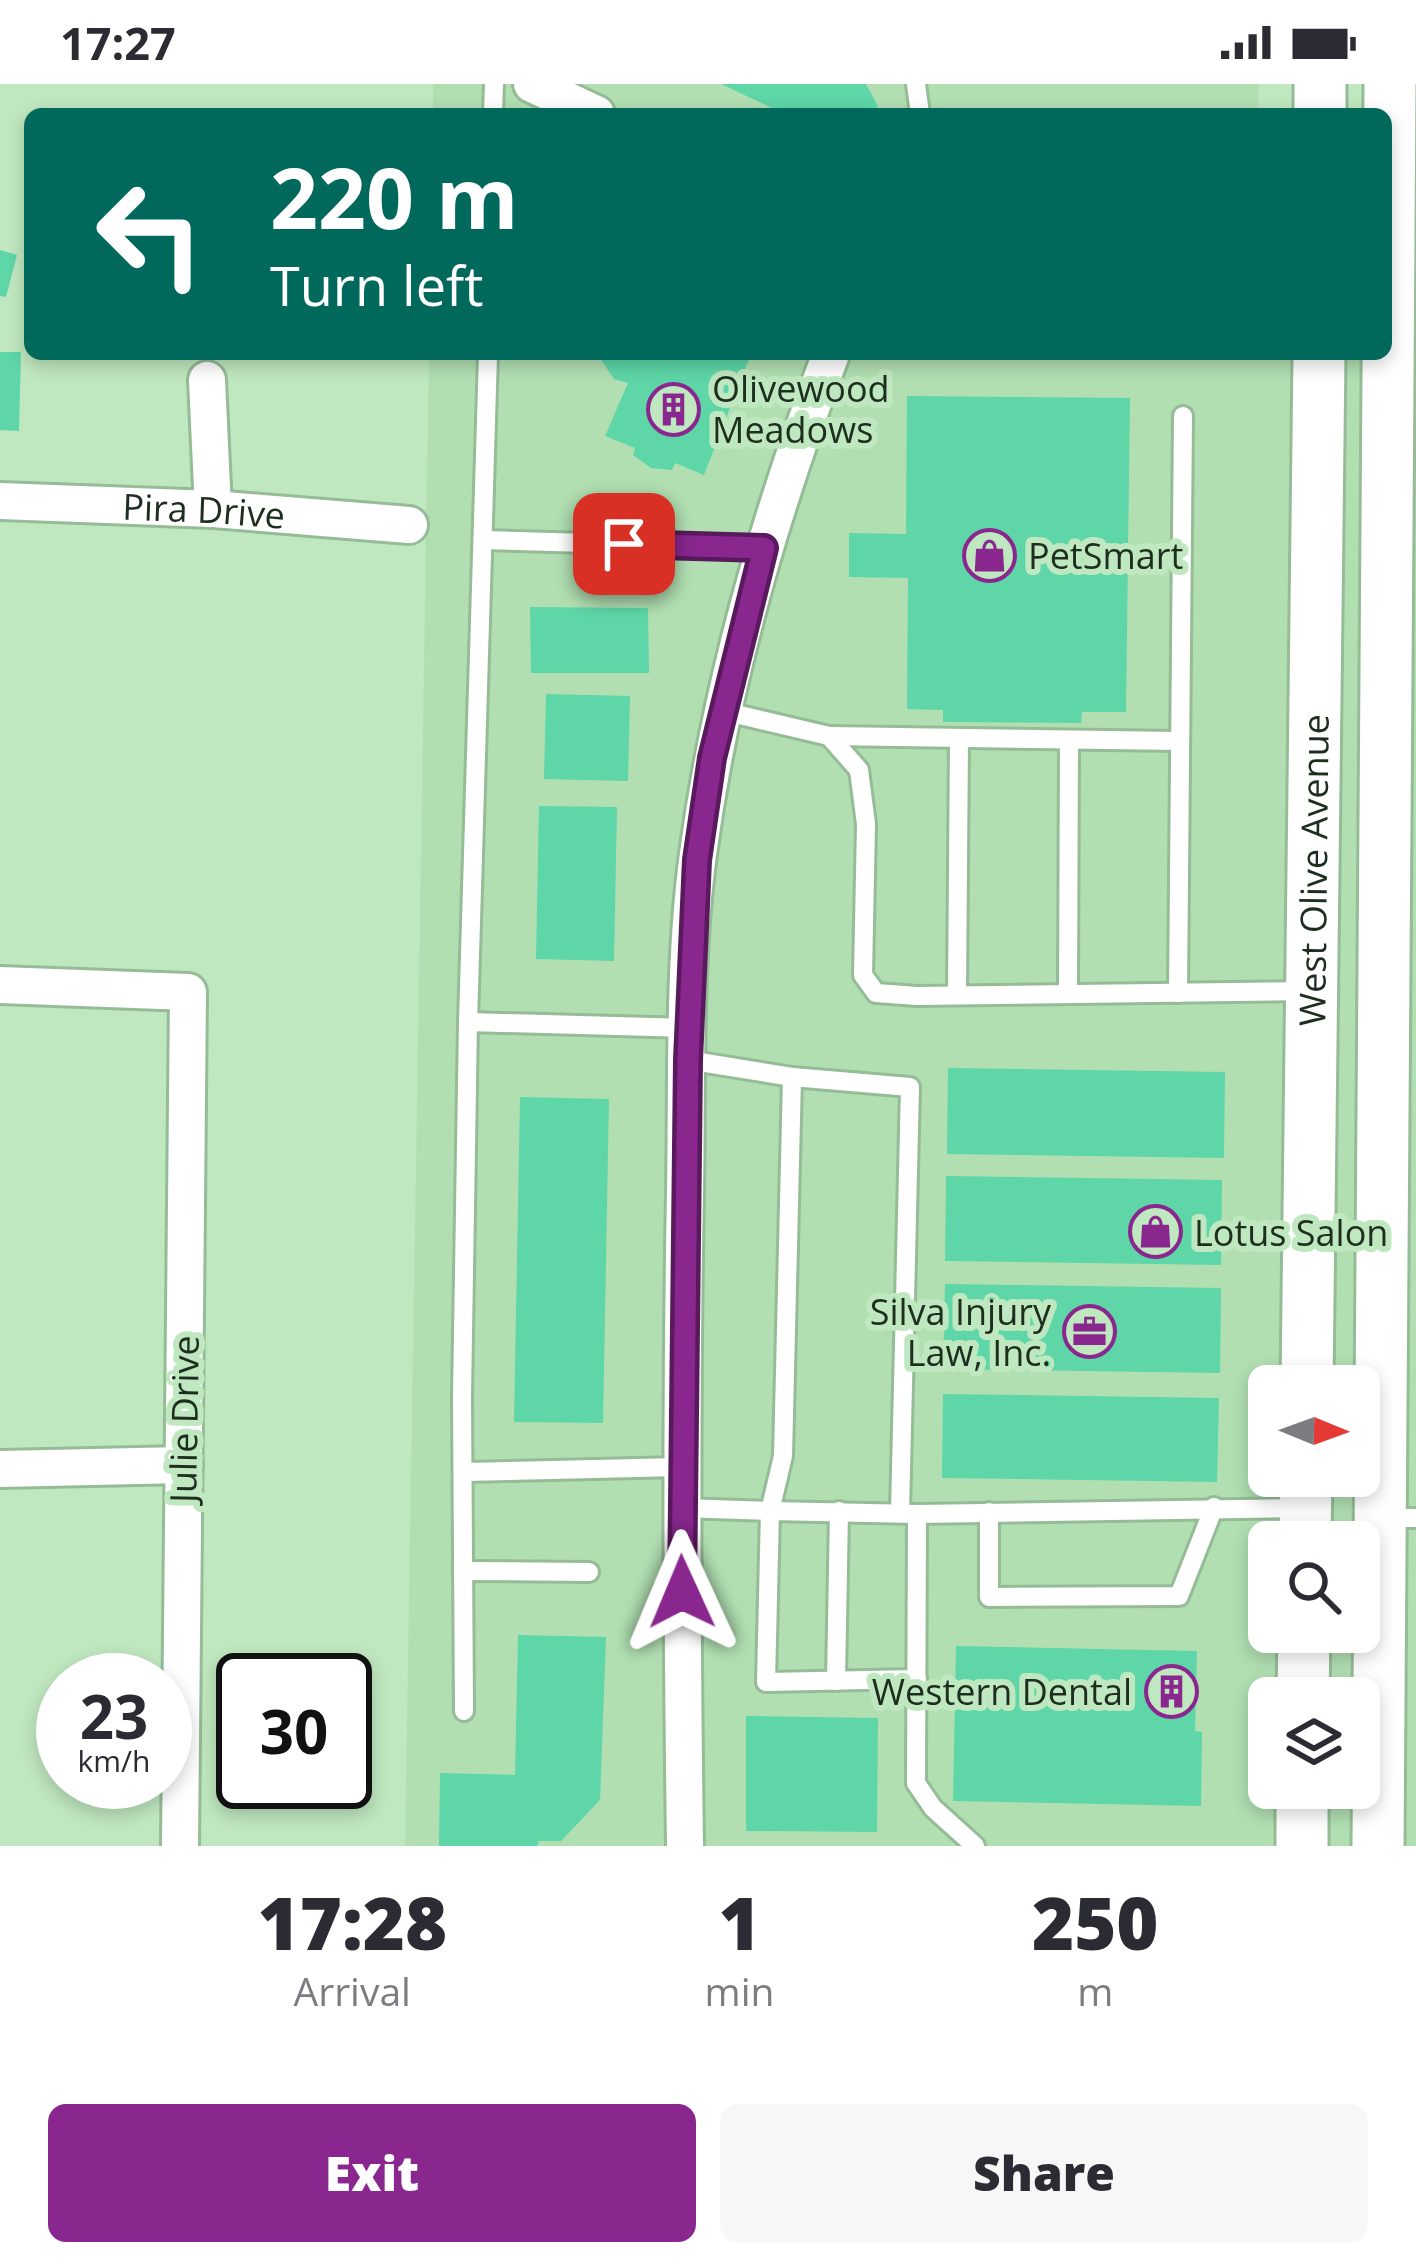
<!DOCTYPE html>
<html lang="en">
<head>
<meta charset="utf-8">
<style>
	body { margin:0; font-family:"Open Sans",sans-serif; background:#f7f7f7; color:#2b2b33; height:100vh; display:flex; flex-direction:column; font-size:45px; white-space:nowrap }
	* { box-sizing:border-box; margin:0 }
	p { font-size:39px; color:#7c7c81 }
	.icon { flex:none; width:66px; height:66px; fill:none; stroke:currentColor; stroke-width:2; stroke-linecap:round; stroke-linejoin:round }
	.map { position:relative; height:1762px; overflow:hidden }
	.side { display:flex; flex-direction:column; background:#fff; flex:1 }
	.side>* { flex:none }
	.hud { position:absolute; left:24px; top:24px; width:1368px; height:252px; border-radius:18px; box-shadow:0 6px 18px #0003; background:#00695c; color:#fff; overflow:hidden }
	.needle { width:78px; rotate:91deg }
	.tools { position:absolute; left:1248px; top:1281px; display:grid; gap:24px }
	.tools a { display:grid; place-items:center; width:132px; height:132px; border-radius:18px; background:#fff; box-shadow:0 6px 18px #0003; font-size:60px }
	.speed { position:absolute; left:36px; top:1569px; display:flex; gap:24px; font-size:60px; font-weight:700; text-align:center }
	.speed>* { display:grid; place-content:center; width:156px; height:156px; border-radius:50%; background:#fff; box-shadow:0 6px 18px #0003; line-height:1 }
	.speed small { font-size:30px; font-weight:400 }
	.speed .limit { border:6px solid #111; border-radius:18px; background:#fff; color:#111 }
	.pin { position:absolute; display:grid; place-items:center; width:102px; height:102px; color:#fff; margin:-51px; border-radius:24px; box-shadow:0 6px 18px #0006 }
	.me { position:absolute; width:132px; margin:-66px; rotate:359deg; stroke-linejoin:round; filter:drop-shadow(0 0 9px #0008) }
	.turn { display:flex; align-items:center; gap:42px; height:252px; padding:0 48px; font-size:54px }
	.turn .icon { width:156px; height:156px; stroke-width:2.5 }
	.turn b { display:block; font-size:84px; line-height:102px }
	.eta { display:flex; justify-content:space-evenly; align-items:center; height:204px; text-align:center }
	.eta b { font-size:72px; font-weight:800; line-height:84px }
	.action { display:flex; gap:24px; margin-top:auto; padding:24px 48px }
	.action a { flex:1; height:138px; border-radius:18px; background:#89278f; color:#fff; font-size:48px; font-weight:800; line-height:138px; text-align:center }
	.action a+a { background:#f7f7f7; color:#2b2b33 }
	.status { display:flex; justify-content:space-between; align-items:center; height:84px; padding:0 60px; background:#fff; direction:ltr }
	.status svg { height:33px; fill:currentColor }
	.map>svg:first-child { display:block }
</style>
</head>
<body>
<div class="status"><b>17:27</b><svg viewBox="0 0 49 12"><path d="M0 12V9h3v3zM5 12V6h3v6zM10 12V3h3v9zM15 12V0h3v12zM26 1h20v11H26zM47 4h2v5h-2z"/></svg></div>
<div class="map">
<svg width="1416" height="1762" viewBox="0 0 1416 1762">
	<rect width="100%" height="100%" fill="#c0e8c0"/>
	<g fill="#b1dfb2" fill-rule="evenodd">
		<rect x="433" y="0" width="826" height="30"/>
		<path d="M1386,237L1416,250V1762H405L429,270H1386ZM1269,1302H1359V1392H1269ZM1269,1458H1359V1548H1269ZM1269,1614H1359V1704H1269Z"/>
	</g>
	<g fill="#5ed6a8">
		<path d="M721,0H866L878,22L868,30H785Z"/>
		<path d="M0,166L17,171L6,213L0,212Z"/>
		<path d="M0,268H21L19,347L0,346Z"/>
		<path d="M597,270H751L704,391L675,379L672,386L651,384L633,371L635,364L605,352L628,299L614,295Z"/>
		<path d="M907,312L1130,314L1126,628H1082L1081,639L943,638V626L907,625L908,494L849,493V449L906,450Z"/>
		<path d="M530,523L648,524L649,589H531Z"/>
		<path d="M546,610L630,612L628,697L544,695Z"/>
		<path d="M539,722L617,723L614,877L536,875Z"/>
		<path d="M948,984L1225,988L1224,1074L947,1070Z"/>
		<path d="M520,1013L609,1015L603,1339L514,1338Z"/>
		<path d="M946,1092L1222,1096L1221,1181L945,1177Z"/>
		<path d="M945,1200L1221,1204L1220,1289L943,1285Z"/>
		<path d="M943,1310L1219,1314L1217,1398L942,1394Z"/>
		<path d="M518,1551L606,1553L600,1716L561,1757H539L537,1762H439L440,1689L515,1691Z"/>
		<path d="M956,1562L1197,1567L1195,1647L1202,1648L1201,1722L953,1717Z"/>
		<path d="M746,1632L878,1634L877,1748L746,1747Z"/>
	</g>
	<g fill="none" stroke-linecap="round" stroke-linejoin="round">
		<defs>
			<g id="service">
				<path d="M916,0L920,30"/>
				<path d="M493,30L494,0"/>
				<path d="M484,456L764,464"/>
				<path d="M723,627L829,652L859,686L866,740L863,891L876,909L917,912L1311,907"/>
				<path d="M829,652L1180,657"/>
				<path d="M1178,909L1183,332"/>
				<path d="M1068,910L1069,656"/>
				<path d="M957,911L959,654"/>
				<path d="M468,938L689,944"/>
				<path d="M792,993L910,1003L900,1429"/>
				<path d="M464,1388L680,1383"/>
				<path d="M681,1424L770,1427L783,1372L792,993L687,976"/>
				<path d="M989,1428V1513L1179,1512L1214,1423"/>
				<path d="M917,1430L916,1699L933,1724L975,1762"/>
				<path d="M1384,1434H1416"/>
				<path d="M463,1487L589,1488"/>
				<path d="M917,1595L766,1598L770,1427L917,1430L1301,1424"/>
				<path d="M836,1597L839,1427"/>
				<path d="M464,1627L462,1313L468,938L488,270"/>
			</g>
			<g id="minor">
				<path d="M532,0L596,30"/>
				<path d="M207,296L213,425"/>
				<path id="s1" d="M0,417L213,425L409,441"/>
				<path d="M0,901L188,908L180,1762"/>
				<path d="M0,1385L184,1381"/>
				<path d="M685,1762C682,1543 681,1325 685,1107C687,995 683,881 698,770C721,598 769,432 831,270"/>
			</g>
			<g id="secondary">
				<path d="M1320,30V0"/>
				<path id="s2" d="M1307,1302L1319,270"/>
				<path d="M1305,1458L1306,1392"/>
				<path d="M1303,1614L1304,1548"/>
				<path d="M1302,1762V1704"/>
				<path d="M1378,1762L1390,0"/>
			</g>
		</defs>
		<use href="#service" stroke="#95bc96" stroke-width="24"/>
		<use href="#minor" stroke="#95bc96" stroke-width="42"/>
		<use href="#secondary" stroke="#95bc96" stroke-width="57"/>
		<use href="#service" stroke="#fff" stroke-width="18"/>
		<use href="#minor" stroke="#fff" stroke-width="36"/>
		<use href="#secondary" stroke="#fff" stroke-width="51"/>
	</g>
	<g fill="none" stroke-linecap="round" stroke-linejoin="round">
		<defs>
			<path id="route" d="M624,460L764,464L712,674L697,776L688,976L682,1508"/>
		</defs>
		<use href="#route" stroke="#59195d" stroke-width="30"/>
		<use href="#route" stroke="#89278f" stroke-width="21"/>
	</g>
	<defs>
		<symbol id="building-ring" viewBox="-11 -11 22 22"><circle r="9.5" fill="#c0e8c0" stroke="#89278f" stroke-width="1.5"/><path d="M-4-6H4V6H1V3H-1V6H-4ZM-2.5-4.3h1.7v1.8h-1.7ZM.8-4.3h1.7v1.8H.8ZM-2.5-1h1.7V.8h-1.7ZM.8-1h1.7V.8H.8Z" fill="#89278f"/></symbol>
		<symbol id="shop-ring" viewBox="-11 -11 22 22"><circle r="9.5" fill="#c0e8c0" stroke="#89278f" stroke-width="1.5"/><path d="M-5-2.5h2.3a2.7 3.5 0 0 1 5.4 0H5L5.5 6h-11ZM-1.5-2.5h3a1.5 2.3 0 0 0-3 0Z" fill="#89278f"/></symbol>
		<symbol id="office-ring" viewBox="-11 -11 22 22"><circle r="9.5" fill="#c0e8c0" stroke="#89278f" stroke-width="1.5"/><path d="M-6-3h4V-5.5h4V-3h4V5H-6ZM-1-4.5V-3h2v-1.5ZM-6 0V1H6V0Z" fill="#89278f"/></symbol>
	</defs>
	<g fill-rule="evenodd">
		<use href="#building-ring" x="644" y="296" width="59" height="59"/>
		<use href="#shop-ring" x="960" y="442" width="59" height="59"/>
		<use href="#shop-ring" x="1126" y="1118" width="59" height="59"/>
		<use href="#office-ring" x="1060" y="1218" width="59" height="59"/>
		<use href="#building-ring" x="1142" y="1578" width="59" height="59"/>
	</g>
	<g text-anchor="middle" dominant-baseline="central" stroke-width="12" stroke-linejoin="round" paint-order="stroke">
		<g font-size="36" fill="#1d2d1e" stroke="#c0e8c0" text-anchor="start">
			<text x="712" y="304">Olivewood<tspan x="712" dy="41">Meadows</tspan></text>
			<text x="1028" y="471">PetSmart</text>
			<text x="1194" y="1148">Lotus Salon</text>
			<text x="1051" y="1227" text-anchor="end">Silva Injury<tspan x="1051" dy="41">Law, Inc.</tspan></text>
			<text x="1132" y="1607" text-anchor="end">Western Dental</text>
		</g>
		<g font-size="36" fill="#1d2d1e" stroke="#c0e8c0">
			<text stroke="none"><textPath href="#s1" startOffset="204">Pira Drive</textPath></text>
			<text stroke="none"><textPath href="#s2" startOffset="516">West Olive Avenue</textPath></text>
			<text transform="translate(184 1335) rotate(-89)">Julie Drive</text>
		</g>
	</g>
</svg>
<div class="tools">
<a><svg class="needle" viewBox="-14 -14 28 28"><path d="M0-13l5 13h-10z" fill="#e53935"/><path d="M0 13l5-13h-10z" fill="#7c7c81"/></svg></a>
<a><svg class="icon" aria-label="search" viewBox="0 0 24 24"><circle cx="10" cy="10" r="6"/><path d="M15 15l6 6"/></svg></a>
<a><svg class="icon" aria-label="layers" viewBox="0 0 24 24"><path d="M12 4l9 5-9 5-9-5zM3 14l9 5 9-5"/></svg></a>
</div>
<div class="speed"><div>23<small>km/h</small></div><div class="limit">30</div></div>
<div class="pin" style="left:624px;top:460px;background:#d93025"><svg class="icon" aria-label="arrive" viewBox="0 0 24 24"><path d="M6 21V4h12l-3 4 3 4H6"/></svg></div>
<svg class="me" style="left:682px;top:1508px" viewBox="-20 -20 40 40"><path d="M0-17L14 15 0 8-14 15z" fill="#89278f" stroke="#fff" stroke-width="4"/></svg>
<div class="hud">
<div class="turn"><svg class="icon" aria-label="left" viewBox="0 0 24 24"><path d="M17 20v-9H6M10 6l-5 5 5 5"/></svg><div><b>220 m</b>Turn left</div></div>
</div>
</div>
<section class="side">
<div class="eta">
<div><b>17:28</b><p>Arrival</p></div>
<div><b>1</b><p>min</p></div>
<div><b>250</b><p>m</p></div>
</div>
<div class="action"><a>Exit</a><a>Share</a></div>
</section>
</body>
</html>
